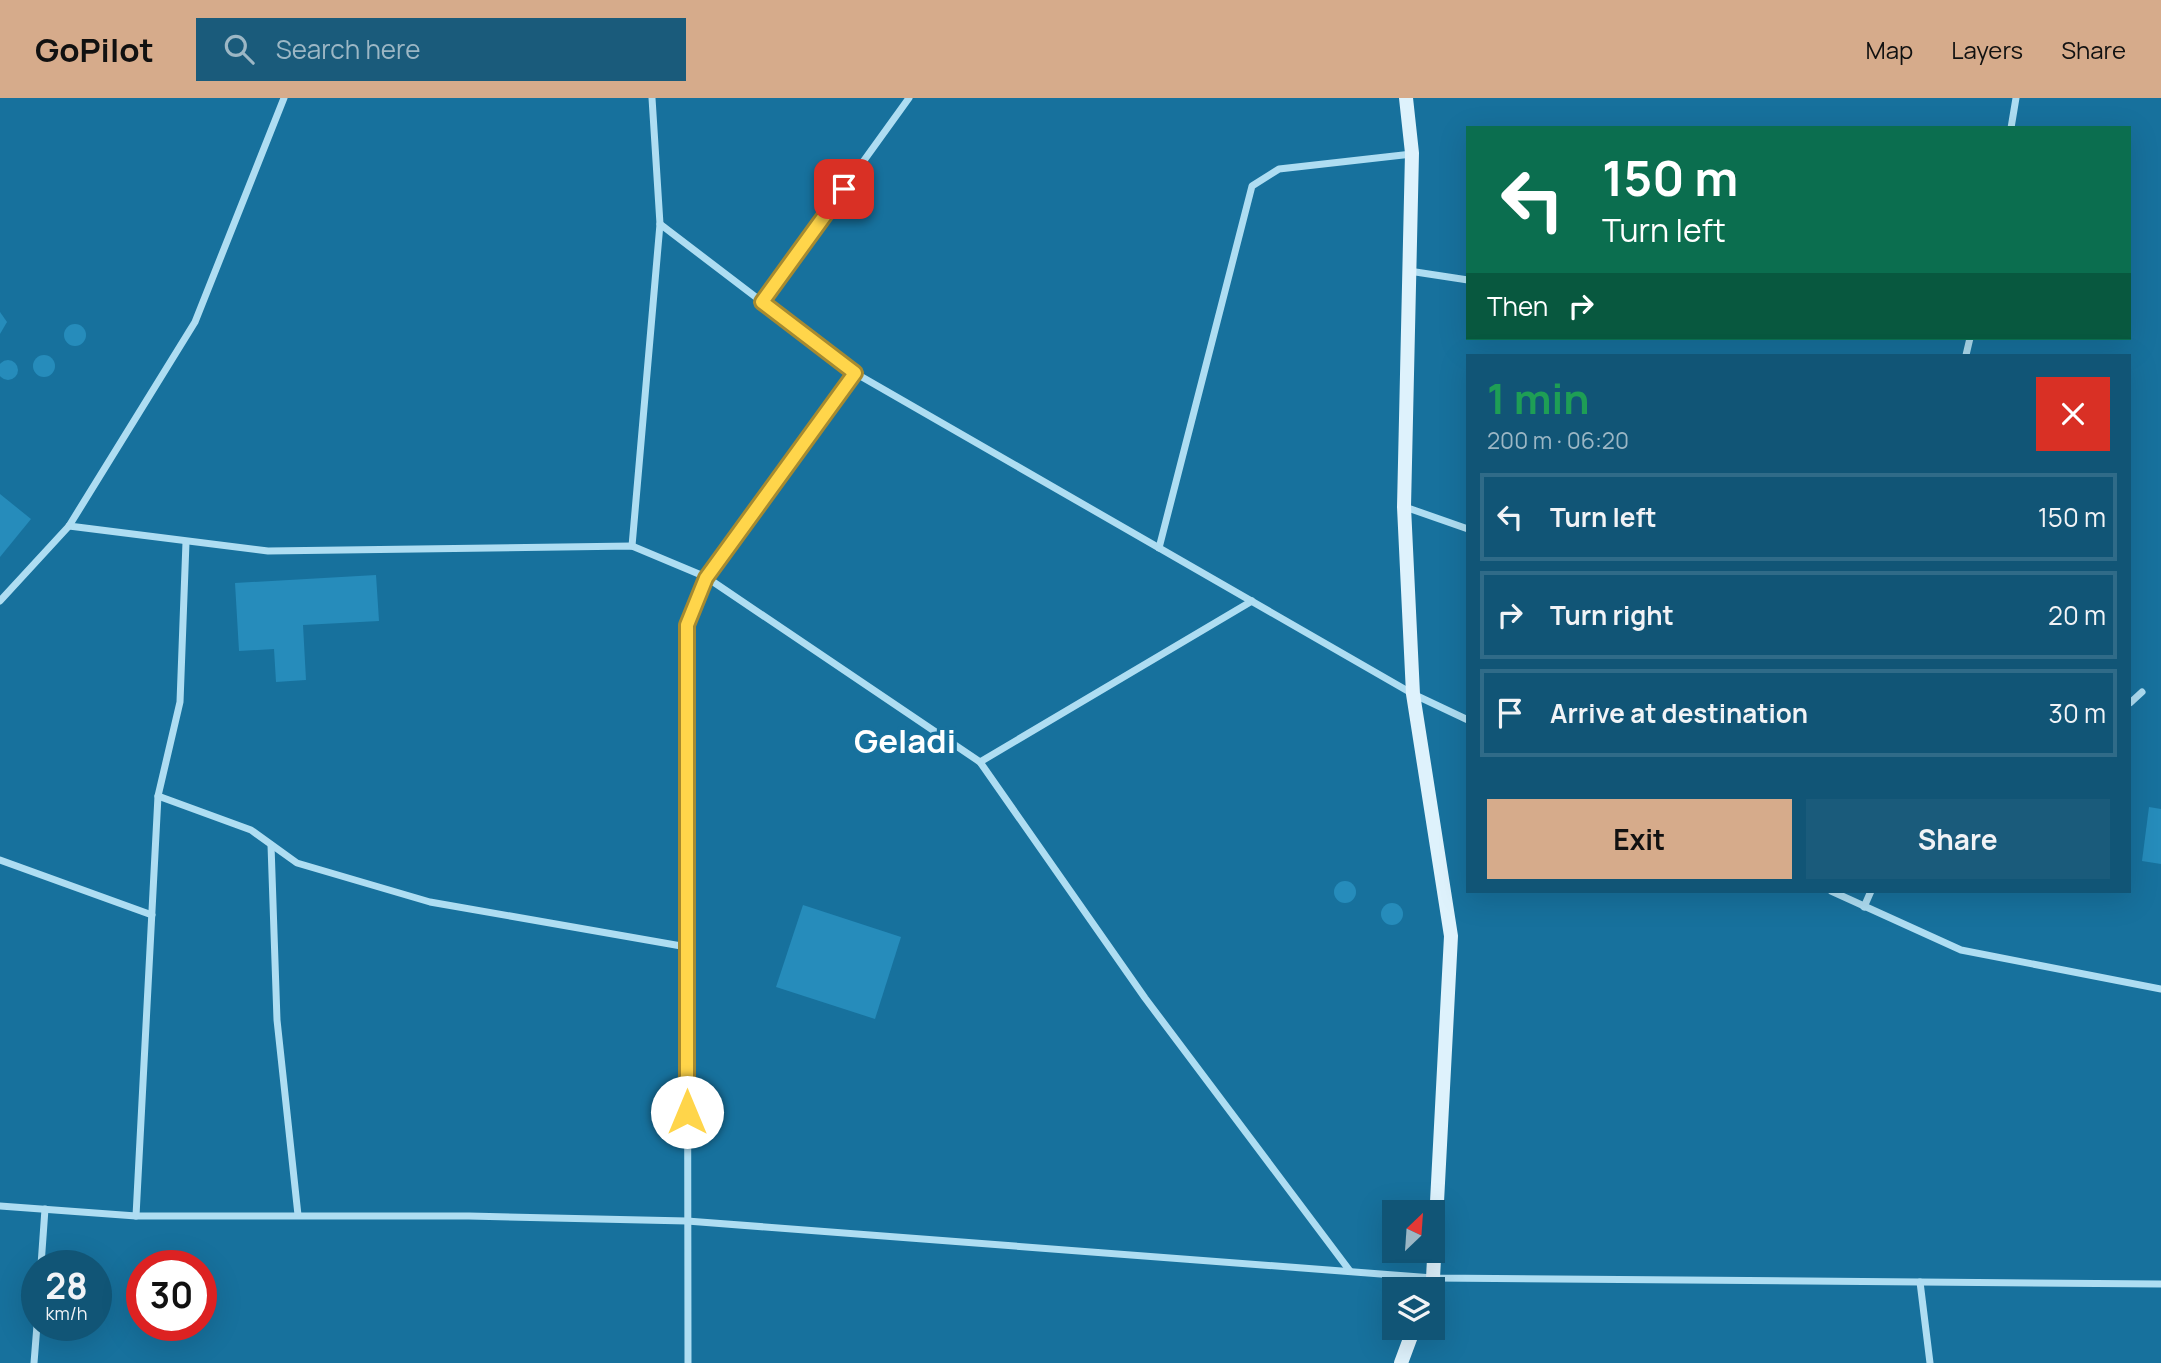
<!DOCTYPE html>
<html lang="en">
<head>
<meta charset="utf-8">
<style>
	body { margin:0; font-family:Manrope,sans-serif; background:#1a5b7b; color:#f1f3f6; height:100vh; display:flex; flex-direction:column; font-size:26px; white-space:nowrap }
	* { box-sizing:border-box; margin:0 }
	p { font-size:23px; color:#9cb7c5 }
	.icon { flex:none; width:38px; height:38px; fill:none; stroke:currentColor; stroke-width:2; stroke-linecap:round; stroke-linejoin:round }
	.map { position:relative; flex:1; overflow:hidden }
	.drawer { position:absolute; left:1466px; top:256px; width:665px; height:539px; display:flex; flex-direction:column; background:#115576; border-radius:0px; box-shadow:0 7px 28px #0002 }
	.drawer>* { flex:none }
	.guide { position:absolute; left:1466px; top:28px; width:665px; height:214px; border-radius:0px; box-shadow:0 7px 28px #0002; background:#0b6e4f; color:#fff; overflow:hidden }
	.needle { width:46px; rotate:25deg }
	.tools { position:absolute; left:1382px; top:1102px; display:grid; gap:14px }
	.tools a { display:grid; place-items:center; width:63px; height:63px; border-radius:0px; background:#115576; box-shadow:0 7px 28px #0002; font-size:35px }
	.speed { position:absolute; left:21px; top:1152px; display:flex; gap:14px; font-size:35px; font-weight:700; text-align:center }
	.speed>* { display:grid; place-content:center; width:91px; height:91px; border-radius:50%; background:#115576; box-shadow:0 7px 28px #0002; line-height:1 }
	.speed small { font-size:18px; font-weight:400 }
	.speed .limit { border:10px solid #d22; background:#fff; color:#111 }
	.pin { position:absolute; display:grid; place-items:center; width:60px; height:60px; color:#fff; margin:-30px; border-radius:14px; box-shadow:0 4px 10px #0006 }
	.me { position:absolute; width:77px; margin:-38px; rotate:0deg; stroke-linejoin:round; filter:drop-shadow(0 0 5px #0008) }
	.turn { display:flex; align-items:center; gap:24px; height:147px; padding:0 21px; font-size:32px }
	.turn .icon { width:91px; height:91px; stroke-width:2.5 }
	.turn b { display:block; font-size:49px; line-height:60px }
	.then { display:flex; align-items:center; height:66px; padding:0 21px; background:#0003; gap:14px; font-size:26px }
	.round { display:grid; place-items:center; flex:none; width:74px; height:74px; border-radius:0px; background:#1a5b7b }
	.summary { display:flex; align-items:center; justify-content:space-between; height:119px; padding:0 21px }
	h1 { font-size:42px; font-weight:700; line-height:52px; color:#1e9e55 }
	.cta { display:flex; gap:14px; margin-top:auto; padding:14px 21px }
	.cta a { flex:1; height:80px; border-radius:0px; background:#d6ab8b; color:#111; font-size:28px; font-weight:700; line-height:80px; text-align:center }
	.cta a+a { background:#1a5b7b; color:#f1f3f6 }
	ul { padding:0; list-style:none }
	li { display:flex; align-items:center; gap:21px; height:88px; margin:0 14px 10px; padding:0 7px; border:4px solid #306b88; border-radius:0px }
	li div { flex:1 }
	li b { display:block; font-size:26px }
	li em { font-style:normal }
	header { display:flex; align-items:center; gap:42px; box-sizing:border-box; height:98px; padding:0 35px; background:#d6ab8b; color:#111 }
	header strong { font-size:33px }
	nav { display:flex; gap:38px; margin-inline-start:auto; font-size:24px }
	.search { width:490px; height:63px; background:#1a5b7b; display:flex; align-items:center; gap:18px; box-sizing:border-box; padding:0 24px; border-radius:0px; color:#9cb7c5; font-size:26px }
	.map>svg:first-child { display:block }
</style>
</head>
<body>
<header>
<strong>GoPilot</strong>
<div class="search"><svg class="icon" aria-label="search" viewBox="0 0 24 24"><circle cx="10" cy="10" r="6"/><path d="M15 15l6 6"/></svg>Search here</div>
<nav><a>Map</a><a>Layers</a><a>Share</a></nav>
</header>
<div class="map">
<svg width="2161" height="1265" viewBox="0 0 2161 1265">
	<rect width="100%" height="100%" fill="#17719d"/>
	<g fill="#268cbb">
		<path d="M0,214L7,224L0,236Z"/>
		<circle cx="75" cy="237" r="11"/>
		<circle cx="44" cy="268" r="11"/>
		<circle cx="8" cy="272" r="10"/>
		<path d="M0,396L31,421L0,459Z"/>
		<path d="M376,477L379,523L303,527L306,582L276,584L274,551L239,553L235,485Z"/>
		<path d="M2149,709L2161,711V766L2142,763Z"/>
		<circle cx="1345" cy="794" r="11"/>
		<circle cx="1392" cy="816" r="11"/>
		<path d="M803,807L901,839L875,921L776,889Z"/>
	</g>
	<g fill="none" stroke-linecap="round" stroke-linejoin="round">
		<g stroke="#aeddf2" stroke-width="7">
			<path d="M2011,30L2016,0"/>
			<path d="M660,126L855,275L1413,596L1468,622"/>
			<path d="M1409,173L1468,182"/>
			<path d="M762,204L909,0"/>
			<path d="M1966,257L1970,240"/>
			<path d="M1405,409L1468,431"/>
			<path d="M69,428L268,453L632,448L706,479L980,664L1145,900L1350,1173"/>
			<path d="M632,448L660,126L652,0"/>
			<path d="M1159,450L1252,88L1279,71L1412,56"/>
			<path d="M0,503L69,428L195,224L284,0"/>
			<path d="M2130,605L2142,594"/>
			<path d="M980,664L1252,503"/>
			<path d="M158,698L251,732L297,765L430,804L687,849"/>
			<path d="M271,747L277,922L298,1117"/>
			<path d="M0,762L152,817"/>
			<path d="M1831,793L1961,852L2161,891"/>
			<path d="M1864,809L1871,793"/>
			<path d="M0,1108L136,1118H469L687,1123L1433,1180L2161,1186"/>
			<path d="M136,1118L158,698L180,604L186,444"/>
			<path d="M41,1167L45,1111"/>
			<path d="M1920,1184L1930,1265"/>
			<path d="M34,1265L37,1227"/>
			<path d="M688,1265L687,527L706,479L855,275"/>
		</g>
		<g stroke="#def2fc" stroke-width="14">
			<path d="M1406,0L1412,55L1404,409L1413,596L1451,838L1433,1180L1429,1192"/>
			<path d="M1401,1265L1414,1230"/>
		</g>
	</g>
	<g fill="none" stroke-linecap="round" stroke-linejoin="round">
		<defs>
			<path id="route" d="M687,1014V527L706,480L855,275L762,204L844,91"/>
		</defs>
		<use href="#route" stroke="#a68a30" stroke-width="18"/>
		<use href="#route" stroke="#ffd54a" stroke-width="12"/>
	</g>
	<g text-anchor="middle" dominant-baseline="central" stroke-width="7" stroke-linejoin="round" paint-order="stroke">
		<g font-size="33" font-weight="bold" fill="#fff" stroke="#17719d">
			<text x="905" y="642">Geladi</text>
		</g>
	</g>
</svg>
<div class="tools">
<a><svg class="needle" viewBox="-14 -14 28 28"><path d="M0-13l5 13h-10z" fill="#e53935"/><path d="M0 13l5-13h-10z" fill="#9cb7c5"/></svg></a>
<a><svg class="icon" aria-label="layers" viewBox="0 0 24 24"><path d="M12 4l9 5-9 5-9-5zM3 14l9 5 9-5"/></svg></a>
</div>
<div class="speed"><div>28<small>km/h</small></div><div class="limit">30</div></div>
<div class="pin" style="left:844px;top:91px;background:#d93025"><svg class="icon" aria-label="arrive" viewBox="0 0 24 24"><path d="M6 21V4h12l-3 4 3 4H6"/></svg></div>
<svg class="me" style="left:687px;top:1014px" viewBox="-20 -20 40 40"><circle r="19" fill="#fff"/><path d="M0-13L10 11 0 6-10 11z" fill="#ffd54a"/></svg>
<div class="guide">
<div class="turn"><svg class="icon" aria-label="left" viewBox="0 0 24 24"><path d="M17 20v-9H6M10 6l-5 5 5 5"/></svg><div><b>150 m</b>Turn left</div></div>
<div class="then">Then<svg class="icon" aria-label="right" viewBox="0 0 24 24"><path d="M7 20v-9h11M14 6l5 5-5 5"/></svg></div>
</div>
<section class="drawer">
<div class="summary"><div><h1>1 min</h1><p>200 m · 06:20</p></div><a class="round" style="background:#d93025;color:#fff"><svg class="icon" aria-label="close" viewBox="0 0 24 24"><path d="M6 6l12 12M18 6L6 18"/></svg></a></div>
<ul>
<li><svg class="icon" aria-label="left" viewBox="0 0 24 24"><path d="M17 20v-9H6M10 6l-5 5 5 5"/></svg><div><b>Turn left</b></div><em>150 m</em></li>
<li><svg class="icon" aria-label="right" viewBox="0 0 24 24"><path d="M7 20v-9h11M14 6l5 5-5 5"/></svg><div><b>Turn right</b></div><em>20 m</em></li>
<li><svg class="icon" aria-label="arrive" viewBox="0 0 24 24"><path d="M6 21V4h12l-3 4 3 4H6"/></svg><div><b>Arrive at destination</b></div><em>30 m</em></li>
</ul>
<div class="cta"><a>Exit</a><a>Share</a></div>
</section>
</div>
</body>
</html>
